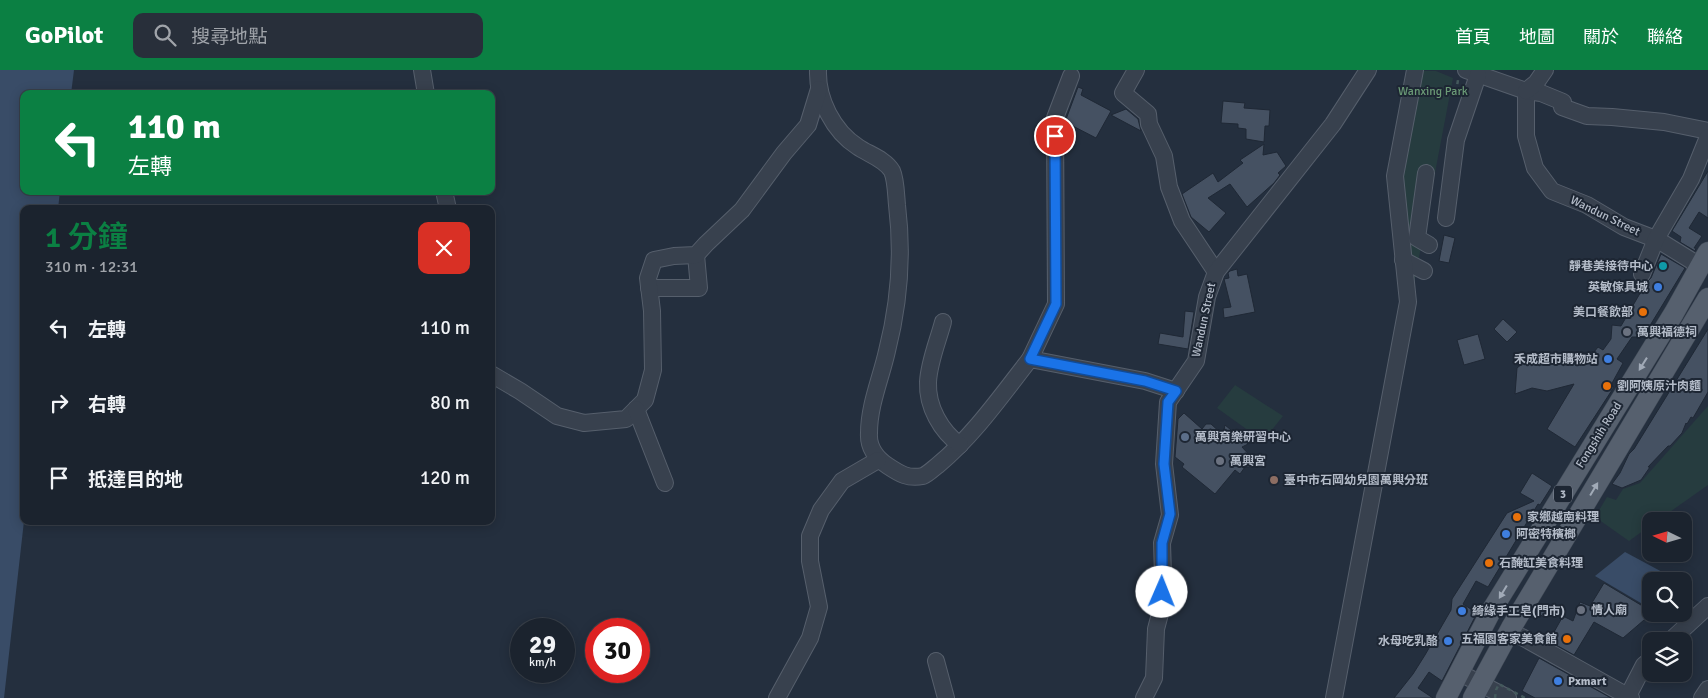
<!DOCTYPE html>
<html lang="zh-TW">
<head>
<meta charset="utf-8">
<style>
	body { margin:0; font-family:Signika,"Noto Sans TC",sans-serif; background:#282f3a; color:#f1f3f6; height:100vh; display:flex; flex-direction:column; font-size:19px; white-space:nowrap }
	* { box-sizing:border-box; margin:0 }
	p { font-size:16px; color:#a0a4aa }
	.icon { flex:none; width:28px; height:28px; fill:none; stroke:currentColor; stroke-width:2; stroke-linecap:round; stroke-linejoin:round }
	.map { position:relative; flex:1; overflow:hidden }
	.details { position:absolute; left:20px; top:135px; width:475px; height:320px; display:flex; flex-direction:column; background:#1b232e; border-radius:10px; box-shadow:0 2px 12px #0003,0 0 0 1px #39404a }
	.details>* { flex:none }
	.top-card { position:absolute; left:20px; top:20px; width:475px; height:105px; border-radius:10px; box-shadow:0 2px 12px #0003,0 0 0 1px #39404a; background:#0b8043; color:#fff; overflow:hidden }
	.needle { width:32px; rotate:275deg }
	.buttons { position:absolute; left:1642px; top:442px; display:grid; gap:10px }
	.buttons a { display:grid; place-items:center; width:50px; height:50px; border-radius:10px; background:#1b232e; box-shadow:0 2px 12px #0003,0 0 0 1px #39404a; font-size:25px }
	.speed { position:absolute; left:510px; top:548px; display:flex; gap:10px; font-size:25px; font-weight:700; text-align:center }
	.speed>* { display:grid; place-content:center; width:65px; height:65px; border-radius:50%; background:#1b232e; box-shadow:0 2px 12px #0003,0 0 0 1px #39404a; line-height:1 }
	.speed small { font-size:12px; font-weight:400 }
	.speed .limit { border:8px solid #d22; background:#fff; color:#111 }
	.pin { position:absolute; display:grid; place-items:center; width:42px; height:42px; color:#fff; margin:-21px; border:2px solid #fff; border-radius:50%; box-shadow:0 1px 5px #0007 }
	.me { position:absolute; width:55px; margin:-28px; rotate:1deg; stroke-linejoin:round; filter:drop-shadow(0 0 4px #0008) }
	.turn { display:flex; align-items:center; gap:18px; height:105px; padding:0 25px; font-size:22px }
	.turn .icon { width:65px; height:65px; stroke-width:2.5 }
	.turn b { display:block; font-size:35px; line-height:42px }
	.round { display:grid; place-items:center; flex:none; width:52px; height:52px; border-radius:10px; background:#282f3a }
	.summary { display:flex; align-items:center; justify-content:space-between; height:85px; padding:0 25px }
	h1 { font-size:30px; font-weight:600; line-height:38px; color:#0b8043 }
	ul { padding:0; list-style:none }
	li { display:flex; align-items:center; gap:15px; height:75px; padding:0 25px }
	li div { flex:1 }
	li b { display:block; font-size:19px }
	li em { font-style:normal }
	header { display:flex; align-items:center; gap:30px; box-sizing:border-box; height:70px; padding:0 25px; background:#0b8043; color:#fff }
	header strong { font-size:24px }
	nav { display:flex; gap:28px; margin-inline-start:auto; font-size:18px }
	.search { width:350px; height:45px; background:#282f3a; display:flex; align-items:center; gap:12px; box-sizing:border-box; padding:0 18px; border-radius:10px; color:#a0a4aa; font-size:19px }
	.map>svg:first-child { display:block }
</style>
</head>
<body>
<header>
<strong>GoPilot</strong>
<div class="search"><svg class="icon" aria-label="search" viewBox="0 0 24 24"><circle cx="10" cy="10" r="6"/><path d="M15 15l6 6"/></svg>搜尋地點</div>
<nav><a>首頁</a><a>地圖</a><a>關於</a><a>聯絡</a></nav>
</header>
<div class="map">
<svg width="1708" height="628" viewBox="0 0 1708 628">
	<rect width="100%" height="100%" fill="#242f3e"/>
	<g fill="#263c3f">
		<path d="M1420,1H1436L1453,8L1413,219L1400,108Z"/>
		<path d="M1235,315L1283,346L1263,371L1217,338Z"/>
		<path d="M1708,336V415L1657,451H1651V455L1629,471L1595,447L1607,427L1616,430L1623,419L1640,413Z"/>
	</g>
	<g fill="#394c67">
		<path d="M0,0H74L71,24H24V121H60L58,139H24V451L4,628H0Z"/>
		<path d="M1625,482L1679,511H1651V539L1595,506Z"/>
	</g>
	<g fill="#455162" stroke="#1f2835">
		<path d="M1078,17L1083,19L1081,25L1111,41L1096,68L1065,52Z"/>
		<path d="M1223,31L1245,33L1244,38L1270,40L1269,56H1265L1264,72L1246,69V59L1238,58V54L1221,53Z"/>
		<path d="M1126,39L1138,49L1141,61L1111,45Z"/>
		<path d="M1264,74L1263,85L1277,82L1286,96L1278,103L1280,105L1274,113L1247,137L1230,114L1208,128L1226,143L1209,162L1191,147L1182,124L1213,103L1218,112L1243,93L1240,90Z"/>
		<path d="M1708,101V148L1699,142L1689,158L1702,166L1694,178H1696L1695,181L1680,172L1681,167L1672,161Z"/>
		<path d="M1444,165L1455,168L1449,193L1439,191Z"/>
		<path d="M1661,184L1685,198L1643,267H1632L1617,289L1623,293L1611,315L1614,317L1575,377L1547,359L1574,314L1547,321L1532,318L1515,324L1517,298L1527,290L1546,284L1594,282L1598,277L1603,280L1611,269L1612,255L1621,256L1646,213L1651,208Z"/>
		<path d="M1237,199L1238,206L1247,204L1255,242L1224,248L1223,238L1231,237L1224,209L1229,208L1228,203L1230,201Z"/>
		<path d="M1185,241L1194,242L1188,279L1158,274L1160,263L1183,267Z"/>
		<path d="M1503,249L1517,262L1507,272L1494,259Z"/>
		<path d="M1708,259V322L1693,348L1691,347L1687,354L1686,353L1682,363L1670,376H1668L1648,397H1650L1641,410L1622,418L1612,414L1620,403L1629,384L1634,379Z"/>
		<path d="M1478,264L1485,289L1464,295L1457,270Z"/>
		<path d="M1184,343L1202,359L1206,354H1211L1223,365L1225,355L1248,374L1242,377L1253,389V394L1249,397H1245L1240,404L1235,400L1215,424L1182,397L1184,394L1175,387L1178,349Z"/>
		<path d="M1532,403L1552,416L1540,435L1538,434L1488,517L1476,511L1463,534L1477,543L1442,611L1429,602L1418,618L1433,628H1394L1413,604L1425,585L1451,540L1452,529L1507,443L1534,431L1520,423Z"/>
		<path d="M1604,513L1651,541V544L1623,568L1594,552L1574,585L1549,571L1563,546L1573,551L1580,532L1590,536Z"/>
		<path d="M1540,533L1550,537L1544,547L1535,542Z"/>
		<path d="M1539,588L1611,628H1535L1522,621Z"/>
	</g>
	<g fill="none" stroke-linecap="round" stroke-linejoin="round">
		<defs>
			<g id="minor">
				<path d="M422,0L426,24"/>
				<path d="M818,0C817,29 833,61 858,77C868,84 885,89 892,101C896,110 896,125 897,135C903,184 899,234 887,281C881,308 869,335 869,363C868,378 876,388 888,396C900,404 908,409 923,406C928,404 934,398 938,395C974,365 1001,326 1030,289L1145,311L1176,321"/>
				<path d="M1136,0L1123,23L1148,44L1149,54L1164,86L1169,117L1182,151L1216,202"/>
				<path d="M1466,0L1526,21V66L1535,98L1552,121L1587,135L1624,157L1658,170L1692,191L1699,200"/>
				<path d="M1526,21L1541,23L1563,32L1562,37L1587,46L1612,47L1664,52L1708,61"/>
				<path d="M1526,21L1536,13L1545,0"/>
				<path d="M1426,103L1417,168L1429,175"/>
				<path d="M444,121L448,139"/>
				<path d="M1446,148L1456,70L1478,5"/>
				<path d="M1403,190L1424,201"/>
				<path d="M1642,204L1656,169L1691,109L1708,67"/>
				<path d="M649,218H699L696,185"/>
				<path d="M943,252C938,271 929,292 928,312C927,337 941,361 960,375"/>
				<path d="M1030,289L1056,234L1055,48L1071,6"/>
				<path d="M491,304L520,321L557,346L584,353L626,349L645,330L653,300L652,241L648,208L654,190L674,186L696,185L706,174L742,140L784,83L808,55L819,19"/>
				<path d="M636,339L665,413"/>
				<path d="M1522,567L1631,628"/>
				<path d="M1670,571L1708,536"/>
				<path d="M936,591L946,628"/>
				<path d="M1460,603L1508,628"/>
				<path d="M1628,626L1644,595L1651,589"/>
				<path d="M777,628L810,568L819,537L810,491V466L821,440L842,411L878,390"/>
				<path d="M1144,628L1154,608L1156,559L1161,540L1163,505L1162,473L1170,445L1164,394L1168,332L1196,291L1207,227L1216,202L1333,54L1368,0"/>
				<path d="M1334,628L1408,232L1395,106L1415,0"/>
				<path d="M1702,628L1708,619"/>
			</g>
			<g id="major">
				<path d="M1446,628L1490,543L1674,243L1708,182"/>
				<path d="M1473,628L1511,558L1708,228"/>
			</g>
		</defs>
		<use href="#minor" stroke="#565f6c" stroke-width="18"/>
		<use href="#major" stroke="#414a57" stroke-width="21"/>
		<path stroke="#44595c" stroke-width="2.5" stroke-dasharray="4 4" stroke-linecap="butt" d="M1456,22L1458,10"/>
		<use href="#minor" stroke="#38414e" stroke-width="16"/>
		<use href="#major" stroke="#56606e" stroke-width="20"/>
		<path stroke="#44595c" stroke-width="2.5" stroke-dasharray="4 4" stroke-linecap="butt" d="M1495,628L1496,620L1499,614L1525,628"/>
	</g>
	<defs><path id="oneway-solid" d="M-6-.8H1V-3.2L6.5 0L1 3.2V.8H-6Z" transform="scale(1.25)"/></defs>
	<g fill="#a1aab7">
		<use href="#oneway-solid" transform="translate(1643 294) rotate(122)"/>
		<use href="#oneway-solid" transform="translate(1594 419) rotate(-59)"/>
		<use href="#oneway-solid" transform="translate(1503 522) rotate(121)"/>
	</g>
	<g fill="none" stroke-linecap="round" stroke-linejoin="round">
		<defs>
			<path id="route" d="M1055,66L1056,234L1030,289L1145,311L1176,321L1168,332L1164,394L1170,444L1162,473V522"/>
		</defs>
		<use href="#route" stroke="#114b97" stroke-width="12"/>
		<use href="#route" stroke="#1a73e8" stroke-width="9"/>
	</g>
	<circle fill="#0f9aa8" stroke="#1d2633" stroke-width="2" cx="1663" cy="196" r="5"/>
	<g fill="#3f7fe0" stroke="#1d2633" stroke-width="2">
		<circle cx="1658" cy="217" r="5"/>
		<circle cx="1608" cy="289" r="5"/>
		<circle cx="1506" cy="464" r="5"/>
		<circle cx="1462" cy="541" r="5"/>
		<circle cx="1448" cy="571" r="5"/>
		<circle cx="1558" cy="611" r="5"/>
	</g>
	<g fill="#e8710a" stroke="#1d2633" stroke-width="2">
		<circle cx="1643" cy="242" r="5"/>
		<circle cx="1607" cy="316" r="5"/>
		<circle cx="1517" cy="447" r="5"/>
		<circle cx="1489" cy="493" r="5"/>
		<circle cx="1567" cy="569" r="5"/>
	</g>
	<g fill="#6b7280" stroke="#1d2633" stroke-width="2">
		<circle cx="1627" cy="262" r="5"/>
		<circle cx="1220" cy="391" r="5"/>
		<circle cx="1581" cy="540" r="5"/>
	</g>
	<circle fill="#5c6f8a" stroke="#1d2633" stroke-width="2" cx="1185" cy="367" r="5"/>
	<circle fill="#8d6e63" stroke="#1d2633" stroke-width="2" cx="1274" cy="410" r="5"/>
	<g text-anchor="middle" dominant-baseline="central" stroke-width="4" stroke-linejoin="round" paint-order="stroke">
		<rect fill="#1d2633" stroke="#878f9c" stroke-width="1" x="1554" y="415.5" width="18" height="17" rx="4"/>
		<g font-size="11" font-weight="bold" fill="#b4bcc9">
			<text x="1563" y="424">3</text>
		</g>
		<g font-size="12" fill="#6b9a76" stroke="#1d2633">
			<text x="1433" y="21">Wanxing Park</text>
		</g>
		<g font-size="12" fill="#b4bcc9" stroke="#1d2633">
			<text transform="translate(1605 146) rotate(26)">Wandun Street</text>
			<text transform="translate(1204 250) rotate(-78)">Wandun Street</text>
			<text transform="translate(1599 365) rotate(-58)">Fongshih Road</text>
		</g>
		<g font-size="12" font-weight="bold" fill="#b4bcc9" stroke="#1d2633" text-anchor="start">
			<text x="1653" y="196" text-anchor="end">靜巷美接待中心</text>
			<text x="1648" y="217" text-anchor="end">英敏傢具城</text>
			<text x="1633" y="242" text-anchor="end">美口餐飲部</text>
			<text x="1637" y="262">萬興福德祠</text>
			<text x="1598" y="289" text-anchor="end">禾成超市購物站</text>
			<text x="1617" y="316">劉阿姨原汁肉麵</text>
			<text x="1195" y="367">萬興育樂研習中心</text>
			<text x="1230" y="391">萬興宮</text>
			<text x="1284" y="410">臺中市石岡幼兒園萬興分班</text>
			<text x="1527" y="447">家鄉越南料理</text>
			<text x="1516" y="464">阿密特檳榔</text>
			<text x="1499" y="493">石醃缸美食料理</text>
			<text x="1591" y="540">情人廟</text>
			<text x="1472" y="541">綺緣手工皂(門市)</text>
			<text x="1557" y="569" text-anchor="end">五福園客家美食館</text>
			<text x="1438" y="571" text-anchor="end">水母吃乳酪</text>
			<text x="1568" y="611">Pxmart</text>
		</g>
	</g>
</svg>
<div class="buttons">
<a><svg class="needle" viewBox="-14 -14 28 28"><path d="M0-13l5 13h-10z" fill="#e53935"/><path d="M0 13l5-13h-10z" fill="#a0a4aa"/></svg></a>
<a><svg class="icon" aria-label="search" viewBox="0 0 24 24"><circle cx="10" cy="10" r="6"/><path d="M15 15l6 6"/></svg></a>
<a><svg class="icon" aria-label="layers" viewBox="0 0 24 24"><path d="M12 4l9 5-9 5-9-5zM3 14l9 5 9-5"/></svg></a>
</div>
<div class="speed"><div>29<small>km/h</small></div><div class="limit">30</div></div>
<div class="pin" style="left:1055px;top:66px;background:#d93025"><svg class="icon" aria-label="arrive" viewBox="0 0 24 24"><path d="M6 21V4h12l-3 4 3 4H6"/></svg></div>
<svg class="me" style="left:1162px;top:522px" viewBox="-20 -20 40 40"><circle r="19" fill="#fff"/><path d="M0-13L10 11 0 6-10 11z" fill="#1a73e8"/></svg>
<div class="top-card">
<div class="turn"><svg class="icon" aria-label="left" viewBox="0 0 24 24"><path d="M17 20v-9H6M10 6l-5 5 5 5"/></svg><div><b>110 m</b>左轉</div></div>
</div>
<section class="details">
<div class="summary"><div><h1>1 分鐘</h1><p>310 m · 12:31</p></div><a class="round" style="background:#d93025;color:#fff"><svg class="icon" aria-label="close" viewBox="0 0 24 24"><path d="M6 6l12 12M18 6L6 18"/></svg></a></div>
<ul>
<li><svg class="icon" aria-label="left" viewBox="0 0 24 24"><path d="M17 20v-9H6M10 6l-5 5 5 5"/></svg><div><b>左轉</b></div><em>110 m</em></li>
<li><svg class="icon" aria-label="right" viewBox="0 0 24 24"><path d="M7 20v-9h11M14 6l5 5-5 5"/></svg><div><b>右轉</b></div><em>80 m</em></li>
<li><svg class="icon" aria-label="arrive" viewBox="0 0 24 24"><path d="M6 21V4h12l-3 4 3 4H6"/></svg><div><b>抵達目的地</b></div><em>120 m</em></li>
</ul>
</section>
</div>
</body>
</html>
